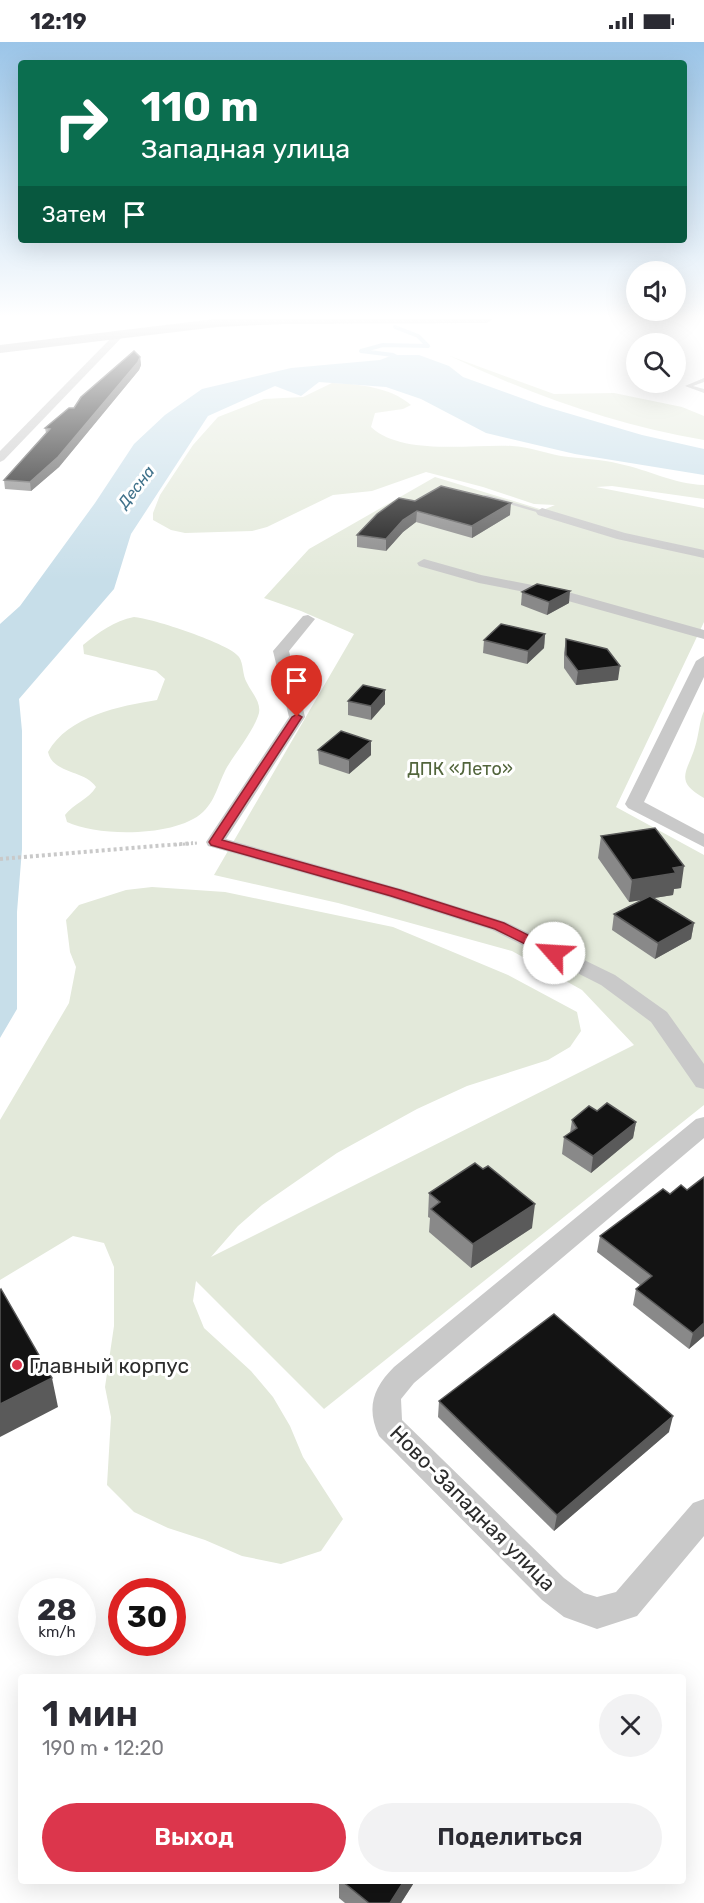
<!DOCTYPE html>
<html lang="ru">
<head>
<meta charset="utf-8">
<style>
	body { margin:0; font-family:Rubik,sans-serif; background:#f2f2f3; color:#2b2b33; height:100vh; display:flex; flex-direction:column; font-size:22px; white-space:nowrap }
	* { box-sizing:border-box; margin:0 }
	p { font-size:20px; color:#7c7c81 }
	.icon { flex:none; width:33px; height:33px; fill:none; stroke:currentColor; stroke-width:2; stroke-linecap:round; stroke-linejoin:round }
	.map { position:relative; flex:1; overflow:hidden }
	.details { position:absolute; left:18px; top:1632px; width:668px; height:210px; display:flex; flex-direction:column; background:#fff; border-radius:6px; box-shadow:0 6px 24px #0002 }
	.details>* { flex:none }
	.hud { position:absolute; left:18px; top:18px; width:669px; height:183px; border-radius:6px; box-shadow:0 6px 24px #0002; background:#0b6e4f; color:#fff; overflow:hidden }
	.fabs { position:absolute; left:626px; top:219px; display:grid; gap:12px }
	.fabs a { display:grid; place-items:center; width:60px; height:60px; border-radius:50%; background:#fff; box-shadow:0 6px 24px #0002; font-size:30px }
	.speed { position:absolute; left:18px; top:1536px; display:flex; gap:12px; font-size:30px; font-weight:700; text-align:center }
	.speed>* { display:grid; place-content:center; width:78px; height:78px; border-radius:50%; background:#fff; box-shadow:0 6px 24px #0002; line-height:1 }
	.speed small { font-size:15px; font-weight:400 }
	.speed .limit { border:9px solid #d22; background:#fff; color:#111 }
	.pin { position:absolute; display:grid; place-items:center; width:51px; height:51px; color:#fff; margin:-62px -26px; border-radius:50% 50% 50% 0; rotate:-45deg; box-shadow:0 0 6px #0007 }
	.pin .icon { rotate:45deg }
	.me { position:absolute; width:66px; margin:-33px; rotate:296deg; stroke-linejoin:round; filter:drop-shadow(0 0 4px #0008) }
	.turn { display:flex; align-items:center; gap:21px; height:126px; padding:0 24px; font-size:27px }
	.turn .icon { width:78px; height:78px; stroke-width:2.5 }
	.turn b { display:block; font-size:42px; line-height:51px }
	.then { display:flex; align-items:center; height:57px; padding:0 24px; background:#0003; gap:12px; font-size:22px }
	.round { display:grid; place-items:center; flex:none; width:63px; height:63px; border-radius:32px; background:#f2f2f3 }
	.summary { display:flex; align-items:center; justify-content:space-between; height:102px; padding:0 24px }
	h1 { font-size:36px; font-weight:600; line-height:45px }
	.action { display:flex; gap:12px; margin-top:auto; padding:12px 24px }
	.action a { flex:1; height:69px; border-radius:36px; background:#dc364c; color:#fff; font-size:24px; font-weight:600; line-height:69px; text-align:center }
	.action a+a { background:#f2f2f3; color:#2b2b33 }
	.status { display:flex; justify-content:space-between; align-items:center; height:42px; padding:0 30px; background:#fff; direction:ltr }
	.status svg { height:16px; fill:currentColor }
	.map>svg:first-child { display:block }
</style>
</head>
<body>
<div class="status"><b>12:19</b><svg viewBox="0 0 49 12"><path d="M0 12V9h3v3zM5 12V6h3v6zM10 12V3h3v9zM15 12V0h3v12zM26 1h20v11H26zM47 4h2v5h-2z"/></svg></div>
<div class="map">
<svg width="704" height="1861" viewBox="0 0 704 1861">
	<rect width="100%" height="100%" fill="#fff"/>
	<g fill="#e3e9da">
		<path d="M450,314L554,352L614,351L682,365L704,374V398C615,383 531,353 450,314Z"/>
		<path d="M332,341C359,342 390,345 411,363L403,367L375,371L371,385C402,414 471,402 512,404C529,405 545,411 561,414C581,417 601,417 620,422C649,428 674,442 704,443V457L612,444L596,445L704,466V580L616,765L704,813V1063L324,1367L196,1239L193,1259L204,1286L251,1329L273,1355L290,1384L303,1415L343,1477L321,1509L281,1522L242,1514L205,1498L168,1486L134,1470L107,1443L111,1375L105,1345L114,1284V1225L104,1201L73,1194L0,1238V1078L69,961L76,925L70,910L66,878L79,863L126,848L152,845L225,850L393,885L508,933L577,970L581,989L570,1005L548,1018L467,1044L417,1067L337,1111L262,1163L238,1184L211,1215L634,1003L582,948L512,909L338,861L214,833L354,592L301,569L264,556L309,507L435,435L543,468L555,463L534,462L483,445L426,430L372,449L333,453L267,485L252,489L185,491L171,488L153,478V471L160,453L193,403L218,375L264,357L303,355Z"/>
		<path d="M134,575C151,576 231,602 239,615C244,622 242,633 247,641C252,651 261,660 259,671C255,686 238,708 229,722C219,737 217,757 203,770C177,795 98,795 67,780L65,773C73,762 89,757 96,745C85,728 53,732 48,710C68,674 120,664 157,658L165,637L156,629L84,612L83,603C99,590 114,579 134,575Z"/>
		<path d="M704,669V756C673,739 688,729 695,705C699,693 699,680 704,669Z"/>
	</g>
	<path fill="#c7dee9" d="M393,313H419L449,324L463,335L543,364L642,393L704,407V433L575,412L486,391L421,357L386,345L319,340L301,354L275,344L208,374L131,492L114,547L19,657L22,689V807L17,870V967L0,996V582L20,564L95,461L134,402L165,373L202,347L291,326L380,318Z"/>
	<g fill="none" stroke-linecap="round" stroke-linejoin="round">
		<path stroke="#c7dee9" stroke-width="4" d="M395,285L418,294L428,304L383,303L361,309L393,313L402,318"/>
		<path stroke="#c9c9c9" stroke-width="3" stroke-dasharray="2 2" stroke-linecap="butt" d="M175,803L197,801"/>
		<path stroke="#c9c9c9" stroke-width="4" stroke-dasharray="3 3" stroke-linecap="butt" d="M0,817L193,801"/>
		<g fill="#c9c9c9" fill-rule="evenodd">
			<path d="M704,336V340L693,344L704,347V351L685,344Z"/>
			<path d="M484,453H488L545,470L540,471L484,455Z"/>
		</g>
		<g fill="#c9c9c9" fill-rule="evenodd">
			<path d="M117,290L125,292L4,418L0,420V409Z"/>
			<path d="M542,466L625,491L704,508V516L617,497L538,473L536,470Z"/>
			<path d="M424,517L481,533L568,550L704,588V597L561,557L479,541L419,524L417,521Z"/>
			<path d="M308,573L315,577L289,609L305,675L226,797L402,847L506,880L615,933L667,970L704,1022V1047L696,1045L651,980L601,943L492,888L388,855L208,804L206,800L289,675L273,609L303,574Z"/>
			<path d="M704,614V635L644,760L704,792V805L628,766L625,762L696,619Z"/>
			<path d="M704,1075V1096L414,1341L401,1357L402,1378L564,1536L584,1551L597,1555L616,1550L693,1461L704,1457V1494L637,1574L597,1587L564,1575L542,1558L379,1394C366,1366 373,1346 394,1325L696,1077Z"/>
		</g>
		<path fill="#b6b6b6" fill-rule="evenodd" d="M215,277H493L487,281L283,282L217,285L0,311V303Z"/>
	</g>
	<g fill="#898989">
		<path d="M140,315L141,323L139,328L59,425L31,449L5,447L4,438L46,391L45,386L74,366Z"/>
		<path d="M415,459L510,473L472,496L416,480L403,490L386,509L357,505V493Z"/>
		<path d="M522,550L569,561L547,573L521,563Z"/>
		<path d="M545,592L544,606L527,622L483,611L484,598Z"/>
		<path d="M566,597L618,638L576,643L564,626V611Z"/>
		<path d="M348,659L385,662L371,678L348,673Z"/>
		<path d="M371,699V713L349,732L319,722L318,708Z"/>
		<path d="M601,794L681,846L674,847L673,853L654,856L694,881L691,897L655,917L612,888L614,872L641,858L629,860L598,816Z"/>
		<path d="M597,1069L636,1080L633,1096L591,1131L562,1112L564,1095L570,1091L572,1078Z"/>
		<path d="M687,1148L704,1294L689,1307L633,1263L636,1247L640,1243L597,1210L600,1194L670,1152Z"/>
		<path d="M429,1151L532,1186L471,1226L429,1190L430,1176L428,1175Z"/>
		<path d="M439,1359L669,1390L554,1489L438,1375Z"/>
		<path d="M339,1839H415L401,1861H345L339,1856Z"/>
	</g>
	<g fill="#5a5a5a">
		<path d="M140,315L141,323L139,328L59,425L31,449L30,440Z"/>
		<path d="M511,461L510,473L472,496V484Z"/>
		<path d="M417,469L416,480L403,490L386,509V497L403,478Z"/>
		<path d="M570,549L569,561L547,573L549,560Z"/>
		<path d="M545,592L544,606L527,622L528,609Z"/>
		<path d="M620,624L618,638L576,643L578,629Z"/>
		<path d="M385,648V662L371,678V664Z"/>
		<path d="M371,699V713L349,732V718Z"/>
		<path d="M684,824L681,846L674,847L673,853L629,860L632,838L673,826Z"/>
		<path d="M694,881L691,897L655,917L658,901Z"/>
		<path d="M636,1080L633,1096L591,1131L593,1114Z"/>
		<path d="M535,1162L532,1186L471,1226L473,1202Z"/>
		<path d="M704,1281V1294L689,1307L693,1291Z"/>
		<path d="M52,1336L58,1365L0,1395V1362Z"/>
		<path d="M673,1374L669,1390L554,1489L557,1473Z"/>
		<path d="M404,1839H415L401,1861H390Z"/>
	</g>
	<g fill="#131313" stroke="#5a5a5a" stroke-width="1.5">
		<path d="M134,309L140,315L138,320L58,415L30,440L4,438L50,387L45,386L69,366H74L81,355Z"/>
		<path d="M441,444L511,461L472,484L417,469L403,478L386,497L357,493L377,472L399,456L415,459Z"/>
		<path d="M537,542L570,549L549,560L522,550Z"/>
		<path d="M501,582L545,592L528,609L484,598Z"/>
		<path d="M566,597L607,607L620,624L578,629L566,613Z"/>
		<path d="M363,643L385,648L371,664L348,659Z"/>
		<path d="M341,689L371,699L349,718L318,708Z"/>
		<path d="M655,786L684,824L673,826L676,831L632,838L601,794Z"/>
		<path d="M650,854L694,881L658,901L614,872Z"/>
		<path d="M607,1061L636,1080L593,1114L564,1095L577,1086L572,1078L589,1064L597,1069Z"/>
		<path d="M475,1121L483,1127L488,1124L535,1162L473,1202L431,1167L440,1160L429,1151Z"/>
		<path d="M704,1135V1281L693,1291L636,1247L652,1234L600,1194L663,1147L670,1152L681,1143L687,1148Z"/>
		<path d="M1,1247L52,1336L0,1362V1248Z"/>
		<path d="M554,1272L673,1374L557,1473L439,1359Z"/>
		<path d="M342,1839H404L390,1861H369Z"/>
	</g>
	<linearGradient id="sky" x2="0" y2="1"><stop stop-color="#9bc5e8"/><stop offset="0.51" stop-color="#fff"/><stop offset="1" stop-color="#fff" stop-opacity="0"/></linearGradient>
	<rect width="704" height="538" fill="url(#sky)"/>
	<path fill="#dc364c" stroke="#8f2331" stroke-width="1.5" d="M297,672L302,675L222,798L400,848L504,881L558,908L560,911L558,914H549L495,887L391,854L211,803L209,800L292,675Z"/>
	<circle fill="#dc364c" stroke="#fff" stroke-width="2" cx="17" cy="1323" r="6"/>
	<g text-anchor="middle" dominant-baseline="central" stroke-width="6" stroke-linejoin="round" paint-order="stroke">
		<g font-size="16" font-style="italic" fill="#3f718a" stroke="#fff">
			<text transform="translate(136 445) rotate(-52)">Десна</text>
		</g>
		<g font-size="18" fill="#52653c" stroke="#fff">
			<text x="460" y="727">ДПК «Лето»</text>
		</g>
		<g font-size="21" fill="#2c2c2c" stroke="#fff" text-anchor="start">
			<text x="29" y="1323">Главный корпус</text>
		</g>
		<g font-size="21" fill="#2c2c2c" stroke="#fff">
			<text transform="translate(473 1466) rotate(45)">Ново-Западная улица</text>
		</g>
	</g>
</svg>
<div class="fabs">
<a><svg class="icon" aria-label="sound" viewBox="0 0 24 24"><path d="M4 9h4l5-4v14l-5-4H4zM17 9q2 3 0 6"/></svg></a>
<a><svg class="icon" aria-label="search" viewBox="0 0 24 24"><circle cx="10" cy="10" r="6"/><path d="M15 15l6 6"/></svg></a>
</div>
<div class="speed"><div>28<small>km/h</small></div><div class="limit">30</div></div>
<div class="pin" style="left:297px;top:675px;background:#d93025"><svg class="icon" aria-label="arrive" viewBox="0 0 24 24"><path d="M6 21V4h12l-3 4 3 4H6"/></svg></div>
<svg class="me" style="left:554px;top:911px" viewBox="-20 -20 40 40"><circle r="19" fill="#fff"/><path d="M0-13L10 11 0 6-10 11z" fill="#dc364c"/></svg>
<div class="hud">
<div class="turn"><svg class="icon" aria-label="right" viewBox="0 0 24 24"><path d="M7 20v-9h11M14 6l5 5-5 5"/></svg><div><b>110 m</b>Западная улица</div></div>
<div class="then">Затем<svg class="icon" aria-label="arrive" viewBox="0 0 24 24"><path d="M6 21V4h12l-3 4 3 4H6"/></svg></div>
</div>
<section class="details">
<div class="summary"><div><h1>1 мин</h1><p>190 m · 12:20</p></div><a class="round"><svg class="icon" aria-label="close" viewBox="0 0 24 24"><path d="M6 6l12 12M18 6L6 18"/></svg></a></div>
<div class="action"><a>Выход</a><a>Поделиться</a></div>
</section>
</div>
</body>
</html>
